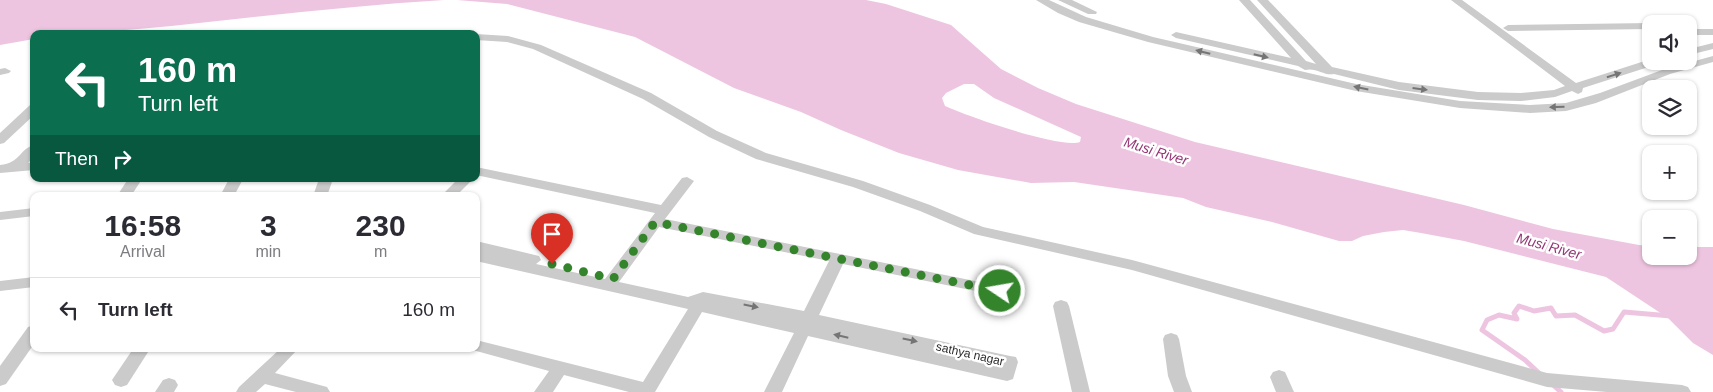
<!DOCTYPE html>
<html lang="en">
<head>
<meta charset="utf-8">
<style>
	body { margin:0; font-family:Arial,sans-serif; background:#f2f2f3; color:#2b2b33; height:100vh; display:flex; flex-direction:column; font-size:19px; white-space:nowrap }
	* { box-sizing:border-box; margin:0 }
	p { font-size:16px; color:#7c7c81 }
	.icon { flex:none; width:28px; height:28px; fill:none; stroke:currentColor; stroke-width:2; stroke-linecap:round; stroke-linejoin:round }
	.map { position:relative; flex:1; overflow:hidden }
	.sheet { position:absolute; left:30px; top:192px; width:450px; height:160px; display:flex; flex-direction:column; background:#fff; border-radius:10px; box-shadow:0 1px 4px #0004 }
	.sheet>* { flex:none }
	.banner { position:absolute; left:30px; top:30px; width:450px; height:152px; border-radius:10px; box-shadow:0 1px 4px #0004; background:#0b6e4f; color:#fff; overflow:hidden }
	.tools { position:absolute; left:1642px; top:15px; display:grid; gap:10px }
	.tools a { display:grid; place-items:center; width:55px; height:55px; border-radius:10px; background:#fff; box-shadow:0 1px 4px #0004; font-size:25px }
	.pin { position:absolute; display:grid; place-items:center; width:42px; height:42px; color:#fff; margin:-51px -21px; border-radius:50% 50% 50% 0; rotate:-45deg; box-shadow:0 0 5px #0007 }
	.pin .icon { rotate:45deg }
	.me { position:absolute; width:55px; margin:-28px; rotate:282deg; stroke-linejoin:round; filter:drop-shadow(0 0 4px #0008) }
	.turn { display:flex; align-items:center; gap:18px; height:105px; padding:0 25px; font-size:22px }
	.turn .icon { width:65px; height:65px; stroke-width:2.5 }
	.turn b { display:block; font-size:35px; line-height:42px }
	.then { display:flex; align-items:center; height:48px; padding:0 25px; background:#0003; gap:10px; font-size:19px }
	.eta { display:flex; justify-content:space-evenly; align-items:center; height:85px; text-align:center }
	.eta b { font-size:30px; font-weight:800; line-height:35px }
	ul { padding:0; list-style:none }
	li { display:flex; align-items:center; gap:15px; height:65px; padding:0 25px; border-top:1px solid #e1e1e2 }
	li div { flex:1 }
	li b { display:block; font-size:19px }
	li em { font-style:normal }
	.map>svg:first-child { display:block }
</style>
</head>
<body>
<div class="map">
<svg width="1713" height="392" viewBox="0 0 1713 392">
	<rect width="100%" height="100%" fill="#fff"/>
	<g fill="#eec5e0" fill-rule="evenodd">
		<path d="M0,0H444C381,4 317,10 254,17C181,25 107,34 34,34V39L0,45Z"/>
		<path d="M457,0H866L886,4L951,25L1001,69L1038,88L1076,104L1195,142L1464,205L1553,229L1639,245L1651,246V256H1689V247H1713V355L1693,343L1668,318L1606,277L1464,241L1421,233L1403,230L1384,232L1363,236L1352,241H1339L1272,222L1206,207L1183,198L1074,182L1031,183L958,170L899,153L841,130L801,112L734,88L635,37L507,4ZM964,84H974L994,98L1081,137L1080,142C1060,149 967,116 945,106L942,98L946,93Z"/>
	</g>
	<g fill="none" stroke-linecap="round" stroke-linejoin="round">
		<g stroke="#eec5e0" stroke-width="5">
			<path d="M1540,374L1525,360L1482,330L1487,320L1499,315L1517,319L1514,313L1519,306L1534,311L1551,308L1556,316L1575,315L1604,331L1613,329L1624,312L1671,316"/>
			<path d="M1552,384L1561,392"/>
		</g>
		<g fill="#cbcbcb" fill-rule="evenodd">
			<path d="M1036,0H1049L1086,17L1153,37L1356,84L1460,101L1530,105L1566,103L1600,93L1662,70L1713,56V62L1670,74L1596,103L1566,111L1530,113L1460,108L1356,91L1148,42L1079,22L1058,13Z"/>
			<path d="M1058,0H1072L1097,12L1096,14H1088Z"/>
			<path d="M1239,0H1250L1306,61L1316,64L1257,0H1268L1332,67L1399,82L1478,92L1521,93L1554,90L1565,86L1451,0H1462L1576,83L1651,59V61H1662L1661,63L1583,88L1582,92L1578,94L1572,91L1555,97L1521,101L1478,100L1399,90L1334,74C1324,76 1316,67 1305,70L1298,66L1176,38L1171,35L1176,32L1291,58Z"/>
			<path d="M1651,23L1655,24H1651V29L1508,31L1503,28L1508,25Z"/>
			<rect x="1689" y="29" width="24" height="6"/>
			<path d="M392,31H407L412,34H387Z"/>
			<path d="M476,34L508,36L541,45L651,93L717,131L766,153L863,181L930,205L983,227L1132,260L1547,373L1682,385L1688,387L1691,392H1607L1547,387L1132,270L974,234L920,211L853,187L756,159L709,137L643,99L533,49L507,42L476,40Z"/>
			<path d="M1713,43V49L1689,55V49Z"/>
			<path d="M5,68L11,71L9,73L0,75V69Z"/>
			<path d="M34,104V115L4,143L0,144V133L30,105Z"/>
			<path d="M34,145V157L28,163L34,162V170L0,173V165C21,163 19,149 34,145Z"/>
			<path d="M476,167L661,205L682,178L687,177L694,181L665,219L1005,287L1008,291L1005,295L1000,296L843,264L819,315L1010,356L1016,357L1018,362L1013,379L1007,381L808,336L782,392H764L794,333L702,312L655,392H629L564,375L553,392H534L549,371L469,349H476V340L643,382L688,309L476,261V251L485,253L476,251V241L539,256L541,260L536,264L605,279L655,213L476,175ZM659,227L829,261L804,311L703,292L688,297L619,282Z"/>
			<path d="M128,179H142L131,196H117Z"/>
			<path d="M229,179H243L234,196H220Z"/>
			<path d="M319,179H333L327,196H313Z"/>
			<path d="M458,179H473L456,196H441Z"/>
			<path d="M34,208V216L0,220V212Z"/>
			<path d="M34,277V287L0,291V281Z"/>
			<path d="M1061,300L1067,302L1069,306L1090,392H1072L1053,306L1055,302Z"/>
			<path d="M34,325V344L6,384L0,386V366L28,327Z"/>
			<path d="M1171,333L1177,335L1179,339L1186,376L1192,392H1174L1168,376L1163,339L1165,335Z"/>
			<path d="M133,349H150L127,385L121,387L115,385L112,380Z"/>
			<path d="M280,349H298L275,373L327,387L330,392H296L265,384L256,392H236L239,387Z"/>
			<path d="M1279,370L1285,372L1294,392H1276L1270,377L1273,372Z"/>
			<path d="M169,378L175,380L178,385L174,392H155L163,380Z"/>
		</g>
	</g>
	<defs><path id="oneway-solid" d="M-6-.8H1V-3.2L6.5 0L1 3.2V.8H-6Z" transform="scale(1.25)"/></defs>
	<g fill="#757575">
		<use href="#oneway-solid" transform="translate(1203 52) rotate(-166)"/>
		<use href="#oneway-solid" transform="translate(1261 56) rotate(13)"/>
		<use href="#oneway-solid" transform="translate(1614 75) rotate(-18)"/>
		<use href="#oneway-solid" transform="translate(1361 88) rotate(-168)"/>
		<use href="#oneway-solid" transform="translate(1420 89) rotate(7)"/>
		<use href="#oneway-solid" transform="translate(1557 107) rotate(178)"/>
		<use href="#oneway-solid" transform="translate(751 306) rotate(11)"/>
		<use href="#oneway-solid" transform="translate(841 336) rotate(-167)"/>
		<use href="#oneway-solid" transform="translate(910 340) rotate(12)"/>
	</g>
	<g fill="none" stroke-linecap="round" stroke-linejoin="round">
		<path stroke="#34842c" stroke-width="9" stroke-dasharray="0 16.2" d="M552,264L613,279L655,222L1000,291"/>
	</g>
	<g text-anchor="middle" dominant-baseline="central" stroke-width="5" stroke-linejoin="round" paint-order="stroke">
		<g font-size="12" fill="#2e2e2e" stroke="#fff">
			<text transform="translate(970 354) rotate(13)">sathya nagar</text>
		</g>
		<g font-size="14" font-style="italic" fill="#953676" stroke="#fff">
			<text transform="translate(1156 151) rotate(17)">Musi River</text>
			<text transform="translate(1549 246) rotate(15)">Musi River</text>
		</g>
	</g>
</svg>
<div class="tools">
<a><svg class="icon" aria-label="sound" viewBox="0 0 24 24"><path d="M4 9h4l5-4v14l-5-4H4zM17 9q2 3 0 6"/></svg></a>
<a><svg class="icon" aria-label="layers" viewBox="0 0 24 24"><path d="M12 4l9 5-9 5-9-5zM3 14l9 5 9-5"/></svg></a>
<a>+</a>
<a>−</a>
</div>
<div class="pin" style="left:552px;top:264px;background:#d93025"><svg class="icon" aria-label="arrive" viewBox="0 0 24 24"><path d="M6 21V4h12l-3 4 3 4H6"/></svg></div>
<svg class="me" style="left:1000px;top:291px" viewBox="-20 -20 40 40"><circle r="17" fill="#34842c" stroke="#fff" stroke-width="3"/><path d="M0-11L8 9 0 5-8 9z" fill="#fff"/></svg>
<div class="banner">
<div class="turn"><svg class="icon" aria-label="left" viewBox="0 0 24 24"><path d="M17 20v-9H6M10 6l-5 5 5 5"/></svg><div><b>160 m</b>Turn left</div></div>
<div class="then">Then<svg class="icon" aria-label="right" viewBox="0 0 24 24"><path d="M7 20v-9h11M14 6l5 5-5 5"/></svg></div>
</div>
<section class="sheet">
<div class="eta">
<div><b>16:58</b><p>Arrival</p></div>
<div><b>3</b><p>min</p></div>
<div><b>230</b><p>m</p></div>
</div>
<ul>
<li><svg class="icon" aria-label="left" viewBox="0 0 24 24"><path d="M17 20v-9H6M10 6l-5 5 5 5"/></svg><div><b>Turn left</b></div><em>160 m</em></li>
</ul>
</section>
</div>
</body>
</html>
